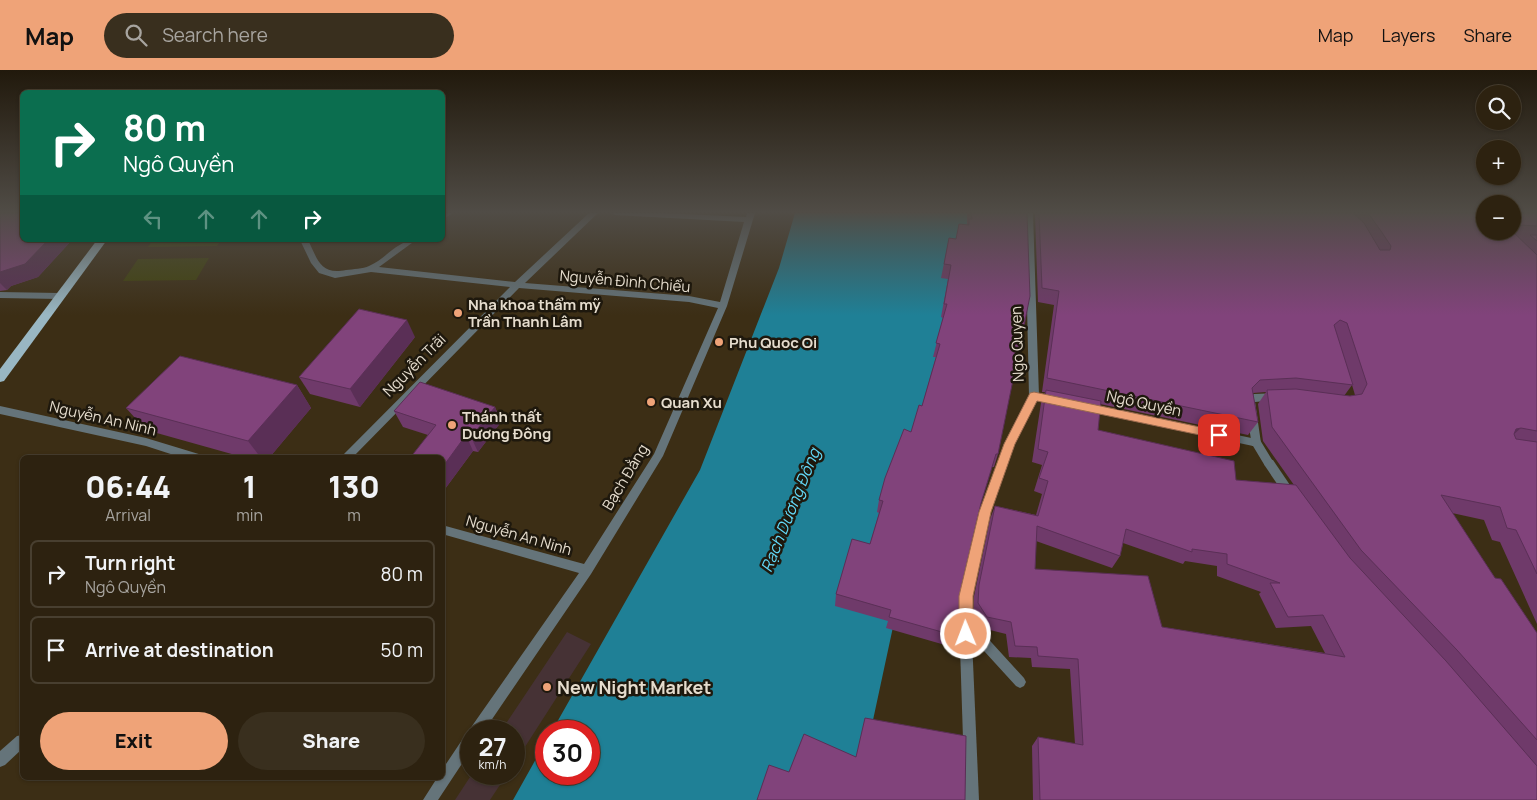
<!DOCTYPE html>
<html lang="en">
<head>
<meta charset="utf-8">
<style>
	body { margin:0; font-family:Manrope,sans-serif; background:#392f1e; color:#f1f3f6; height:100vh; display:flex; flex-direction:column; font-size:19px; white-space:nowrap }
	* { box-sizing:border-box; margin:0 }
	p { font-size:16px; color:#a7a49f }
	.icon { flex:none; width:28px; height:28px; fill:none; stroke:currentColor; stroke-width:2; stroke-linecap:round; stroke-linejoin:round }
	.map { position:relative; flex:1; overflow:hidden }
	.details { position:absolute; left:20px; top:385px; width:425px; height:325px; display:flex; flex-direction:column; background:#2d2210; border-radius:8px; box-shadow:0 1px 4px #0004,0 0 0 1px #483f30 }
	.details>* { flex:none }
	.banner { position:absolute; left:20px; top:20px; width:425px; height:152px; border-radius:8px; box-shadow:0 1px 4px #0004,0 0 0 1px #483f30; background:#0b6e4f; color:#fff; overflow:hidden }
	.buttons { position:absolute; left:1476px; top:15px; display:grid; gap:10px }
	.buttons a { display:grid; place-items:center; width:45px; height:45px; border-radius:50%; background:#2d2210; box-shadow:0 1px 4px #0004,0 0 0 1px #483f30; font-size:25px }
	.speed { position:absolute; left:460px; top:650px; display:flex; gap:10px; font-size:25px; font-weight:700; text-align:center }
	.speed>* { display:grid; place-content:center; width:65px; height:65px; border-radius:50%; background:#2d2210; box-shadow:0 1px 4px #0004,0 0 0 1px #483f30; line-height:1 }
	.speed small { font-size:12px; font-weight:400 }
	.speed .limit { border:8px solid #d22; background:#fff; color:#111 }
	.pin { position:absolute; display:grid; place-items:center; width:42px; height:42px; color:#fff; margin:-21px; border-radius:10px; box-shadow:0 2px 8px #0006 }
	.me { position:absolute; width:55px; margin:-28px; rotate:359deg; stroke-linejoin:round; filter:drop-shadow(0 0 4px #0008) }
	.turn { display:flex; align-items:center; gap:18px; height:105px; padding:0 20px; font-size:22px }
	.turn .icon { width:65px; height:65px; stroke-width:2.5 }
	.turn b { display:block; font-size:35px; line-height:42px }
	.lanes { display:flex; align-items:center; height:48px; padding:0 20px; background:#0003; justify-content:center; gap:25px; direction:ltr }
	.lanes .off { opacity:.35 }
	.eta { display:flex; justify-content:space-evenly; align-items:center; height:85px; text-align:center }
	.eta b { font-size:30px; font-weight:800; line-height:35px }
	.action { display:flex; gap:10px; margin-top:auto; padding:10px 20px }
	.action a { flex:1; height:58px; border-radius:30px; background:#efa378; color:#111; font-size:20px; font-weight:800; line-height:58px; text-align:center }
	.action a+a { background:#392f1e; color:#f1f3f6 }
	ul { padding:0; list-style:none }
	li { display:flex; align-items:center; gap:15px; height:68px; margin:0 10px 8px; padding:0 10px; border:2px solid #483f30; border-radius:8px }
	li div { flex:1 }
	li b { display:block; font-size:19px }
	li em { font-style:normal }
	header { display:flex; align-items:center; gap:30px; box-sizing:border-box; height:70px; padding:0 25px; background:#efa378; color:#111 }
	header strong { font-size:24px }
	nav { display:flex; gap:28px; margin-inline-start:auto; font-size:18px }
	.search { width:350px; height:45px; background:#392f1e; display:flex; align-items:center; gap:12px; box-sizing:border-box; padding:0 18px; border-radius:28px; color:#a7a49f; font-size:19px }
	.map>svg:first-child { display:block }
</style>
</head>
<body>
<header>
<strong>Map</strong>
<div class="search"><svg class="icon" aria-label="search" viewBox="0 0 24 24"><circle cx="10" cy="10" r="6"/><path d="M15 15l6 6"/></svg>Search here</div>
<nav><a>Map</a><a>Layers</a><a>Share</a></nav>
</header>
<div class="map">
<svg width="1537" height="730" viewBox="0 0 1537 730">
	<rect width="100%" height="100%" fill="#3c2e15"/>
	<g fill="#463235">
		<path d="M567,562L591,574L514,694V661H501Z"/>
		<path d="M472,704H507L490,730H455Z"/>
	</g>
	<g fill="#40420b">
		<path d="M153,170H221L217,176L148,177Z"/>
		<path d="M209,188L196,210L123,211L138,189Z"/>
	</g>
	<path fill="#1f8096" d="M795,143H974L951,287L861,706L855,730H513L546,671V704H589V661H552L700,400L779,198Z"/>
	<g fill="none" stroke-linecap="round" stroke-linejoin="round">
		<path fill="#65747a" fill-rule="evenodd" d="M1087,333L1256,369L1260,370L1274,393L1273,396H1265L1253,376L1084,340L1082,337L1084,334Z"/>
		<g fill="#65747a" fill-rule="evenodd">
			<path d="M444,143H453L442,150Z"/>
			<path d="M589,143H598L525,213L689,226L720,232L744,152L615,145L611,143H663L746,147L747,143H755L727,236L663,386L591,504L484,661H471V680L438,730H423L437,708H442V700L466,664L471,663V661L472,656L579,503L442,464V455L584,494L654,384L718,238L689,232L519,218L352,388H340L510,217L371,202L335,208L319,203L311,193L300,170H308C318,190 320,205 346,200C353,199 363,199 369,196C386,189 397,170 416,170L379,197L515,212Z"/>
			<path d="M0,222L60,223L64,226L60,229L0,228Z"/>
			<path d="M1276,323L1279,324L1281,327L1279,330L1255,332L1261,373L1260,376H1252L1245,331L1254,324Z"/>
			<path d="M0,336L146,368L202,385L203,388H183L146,376L0,344Z"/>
			<path d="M1269,389L1273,390L1294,421L1295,424L1294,427L1290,428L1286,427L1265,396L1264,393L1265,390Z"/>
			<path d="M965,541L969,542L971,546L979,730H965L959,546L961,542Z"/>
			<path d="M22,665V679L5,695L0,697V681L17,666Z"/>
		</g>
		<path fill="#65747a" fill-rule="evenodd" d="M1025,143H1033L1039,326L1014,374L990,442L972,526L971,545L982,562L1024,608L1026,612L1024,616L1020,618L1016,616L974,570L959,546L960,526L980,442L1004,374L1029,326Z"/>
		<path fill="#99b7c3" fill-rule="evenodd" d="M97,170H107L4,311L0,312V299Z"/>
	</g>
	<g fill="#6f3a6a" fill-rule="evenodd">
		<path d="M0,143L22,170H72L38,207L11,216L7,220L0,221Z"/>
		<path d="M967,143H1027L998,384L994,397H992L981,433L962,514L956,566L952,577L886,558L888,551L835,536L836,524L870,474L879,443L877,442L879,430L911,362L922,336L936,287H933L943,248L941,247L948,209L941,208L949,168L956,169L959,154L967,155Z"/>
		<path d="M1035,143H1485V161H1512V143H1537V554L1500,472L1492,470L1484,450L1452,443L1495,508L1537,563V730H1033L1032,676L1038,667L1075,674L1070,599L1032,597L1031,588L1009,587L1006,564L982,558L973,544L974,526L990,449L995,436L1036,445L1042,424L1034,421L1042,395L1032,392L1041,333L1045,322H1042L1054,235L1038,232ZM1352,315L1355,325L1350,326H1344ZM1266,322L1258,334L1263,371L1294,415L1236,410L1098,360L1100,334L1248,365L1258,352L1253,323ZM1036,471L1112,498L1120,486L1123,473L1183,494L1185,491L1217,496V506L1261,522L1259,524L1276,558L1311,556L1325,583L1162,557L1035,499Z"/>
		<path d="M415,267L360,337L310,324L299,307Z"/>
		<path d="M297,315L311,338L269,388H246L146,360L126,338Z"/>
		<path d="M495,337L501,352L478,382L473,381L442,423V388L428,365L403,357L394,341Z"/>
	</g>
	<g fill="#5a2f56">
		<path d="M48,170H72L38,207L11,216L7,220L0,213V202Z"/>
		<path d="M407,250L415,267L360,337L350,319Z"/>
		<path d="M297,315L311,338L269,388H261L248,371Z"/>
		<path d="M495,337L501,352L478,382L471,367Z"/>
		<path d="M1521,358L1506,371L1516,359Z"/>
		<path d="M466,365L473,381L442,423V398Z"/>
	</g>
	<g fill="#81437b" stroke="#5a2f56" fill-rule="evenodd">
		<path d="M0,143H22V170H48L25,194L0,202Z"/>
		<path d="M971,143H1027L1030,226L998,384H996L981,433L962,514V541L956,566L889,547L891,540L836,524L852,469L870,474L883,431L879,430L885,408L904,359L911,362L919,335L922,336L940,274L936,273L947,234H944L951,195L944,194L949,168L956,169L959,154L969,155V149H972Z"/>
		<path d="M1039,143H1353L1364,153L1380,180H1390L1391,176L1381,161L1368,143H1485V161H1512L1537,185V361L1521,358L1516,359L1514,364L1516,369L1537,372V504L1516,460L1507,458L1500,437L1441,425L1495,508L1501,509L1537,563V670L1457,580L1361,480L1272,357L1267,320L1296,319L1350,326L1362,324L1367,314L1347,253L1340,250L1334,255L1353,315L1296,308L1260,310L1252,318L1258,352L1047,308L1059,221L1042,218Z"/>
		<path d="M1512,143H1537V156L1519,155L1512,149Z"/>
		<path d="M1530,165H1537V171Z"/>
		<path d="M359,239L407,250L350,319L299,307Z"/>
		<path d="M180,286L297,315L248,371L126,338Z"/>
		<path d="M420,312L495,337L471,367L466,365L442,398V388H410L436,355L394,341Z"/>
		<path d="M1046,320L1101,331L1098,360L1234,391L1236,410L1296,415L1350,488L1446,591L1537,696V730H1040L1038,667L1083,675L1078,589L1038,586L1037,577L1015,576L1011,552L987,547L978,533L979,515L995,436L1038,446L1048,411L1039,408L1048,382L1038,379ZM1037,456L1120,486L1126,459L1192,482V479L1227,484V494L1280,513H1270L1288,547L1323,545L1345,587L1162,557L1148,506L1035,499Z"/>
		<path d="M865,648L966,666L965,730H757L769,695L789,702L804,664L856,687Z"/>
	</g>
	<linearGradient id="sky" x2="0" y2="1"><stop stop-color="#21190c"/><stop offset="0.58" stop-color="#504c46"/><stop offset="1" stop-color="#504c46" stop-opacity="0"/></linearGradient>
	<rect width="1537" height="245" fill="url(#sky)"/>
	<path fill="#efa378" stroke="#9b6a4e" d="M1034,322L1219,361L1224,365L1219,369L1037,331L1015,374L991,442L973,526V564L971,568L966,570L961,568L959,564V526L979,442L1004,374L1030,323Z"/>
	<g fill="#efa378" stroke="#1e180d" stroke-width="2">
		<circle cx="458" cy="243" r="5"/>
		<circle cx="719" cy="272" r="5"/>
		<circle cx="651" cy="332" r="5"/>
		<circle cx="452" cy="355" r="5"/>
		<circle cx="547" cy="617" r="5"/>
	</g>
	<g text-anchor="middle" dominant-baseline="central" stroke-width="5" stroke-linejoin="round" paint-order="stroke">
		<g font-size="15" fill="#e5dccd" stroke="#1e180d">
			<text transform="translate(625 211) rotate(5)">Nguyễn Đình Chiểu</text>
			<text transform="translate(1017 274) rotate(-92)">Ngo Quyen</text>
			<text transform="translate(414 295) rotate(-45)">Nguyễn Trãi</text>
			<text transform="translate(1144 333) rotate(12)">Ngô Quyền</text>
			<text transform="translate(103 348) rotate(13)">Nguyễn An Ninh</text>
			<text transform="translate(625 407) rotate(-59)">Bạch Đằng</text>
			<text transform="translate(519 465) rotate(16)">Nguyễn An Ninh</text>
		</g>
		<g font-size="15" font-weight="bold" fill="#e5dccd" stroke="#1e180d" text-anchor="start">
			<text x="468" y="234">Nha khoa thẩm mỹ<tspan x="468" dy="17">Trần Thanh Lâm</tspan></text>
			<text x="729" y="272">Phu Quoc Oi</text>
			<text x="661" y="332">Quan Xu</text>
			<text x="462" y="346">Thánh thất<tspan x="462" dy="17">Dương Đông</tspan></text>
		</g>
		<g font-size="16" font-style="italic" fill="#63daf9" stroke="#1e180d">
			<text transform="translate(790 440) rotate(-68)">Rạch Dương Đông</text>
		</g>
		<g font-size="18" font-weight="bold" fill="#e5dccd" stroke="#1e180d" text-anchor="start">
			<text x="557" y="617">New Night Market</text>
		</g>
	</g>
</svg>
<div class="buttons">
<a><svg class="icon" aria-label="search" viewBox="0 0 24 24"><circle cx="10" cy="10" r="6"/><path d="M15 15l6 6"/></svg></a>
<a>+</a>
<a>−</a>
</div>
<div class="speed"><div>27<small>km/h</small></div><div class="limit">30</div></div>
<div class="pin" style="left:1219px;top:365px;background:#d93025"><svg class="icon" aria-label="arrive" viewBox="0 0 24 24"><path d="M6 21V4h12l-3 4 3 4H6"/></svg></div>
<svg class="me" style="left:966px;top:564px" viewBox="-20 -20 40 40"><circle r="17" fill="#efa378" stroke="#fff" stroke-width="3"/><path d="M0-11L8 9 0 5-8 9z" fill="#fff"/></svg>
<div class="banner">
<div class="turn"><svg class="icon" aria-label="right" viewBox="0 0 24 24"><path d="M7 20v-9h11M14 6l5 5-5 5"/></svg><div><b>80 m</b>Ngô Quyền</div></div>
<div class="lanes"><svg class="icon off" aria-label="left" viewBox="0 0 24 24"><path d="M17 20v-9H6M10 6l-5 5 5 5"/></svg><svg class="icon off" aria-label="ahead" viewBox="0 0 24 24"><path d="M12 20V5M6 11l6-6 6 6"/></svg><svg class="icon off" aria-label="ahead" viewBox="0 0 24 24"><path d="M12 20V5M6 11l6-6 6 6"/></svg><svg class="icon" aria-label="right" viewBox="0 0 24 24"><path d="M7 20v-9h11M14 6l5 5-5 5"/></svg></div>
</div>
<section class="details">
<div class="eta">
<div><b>06:44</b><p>Arrival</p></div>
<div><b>1</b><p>min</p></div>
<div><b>130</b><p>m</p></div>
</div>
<ul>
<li><svg class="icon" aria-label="right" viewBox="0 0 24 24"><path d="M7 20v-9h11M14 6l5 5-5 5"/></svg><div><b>Turn right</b><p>Ngô Quyền</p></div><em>80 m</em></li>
<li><svg class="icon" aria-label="arrive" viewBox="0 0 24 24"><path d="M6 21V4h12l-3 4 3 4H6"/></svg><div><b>Arrive at destination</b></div><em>50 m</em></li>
</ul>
<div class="action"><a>Exit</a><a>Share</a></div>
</section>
</div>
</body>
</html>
